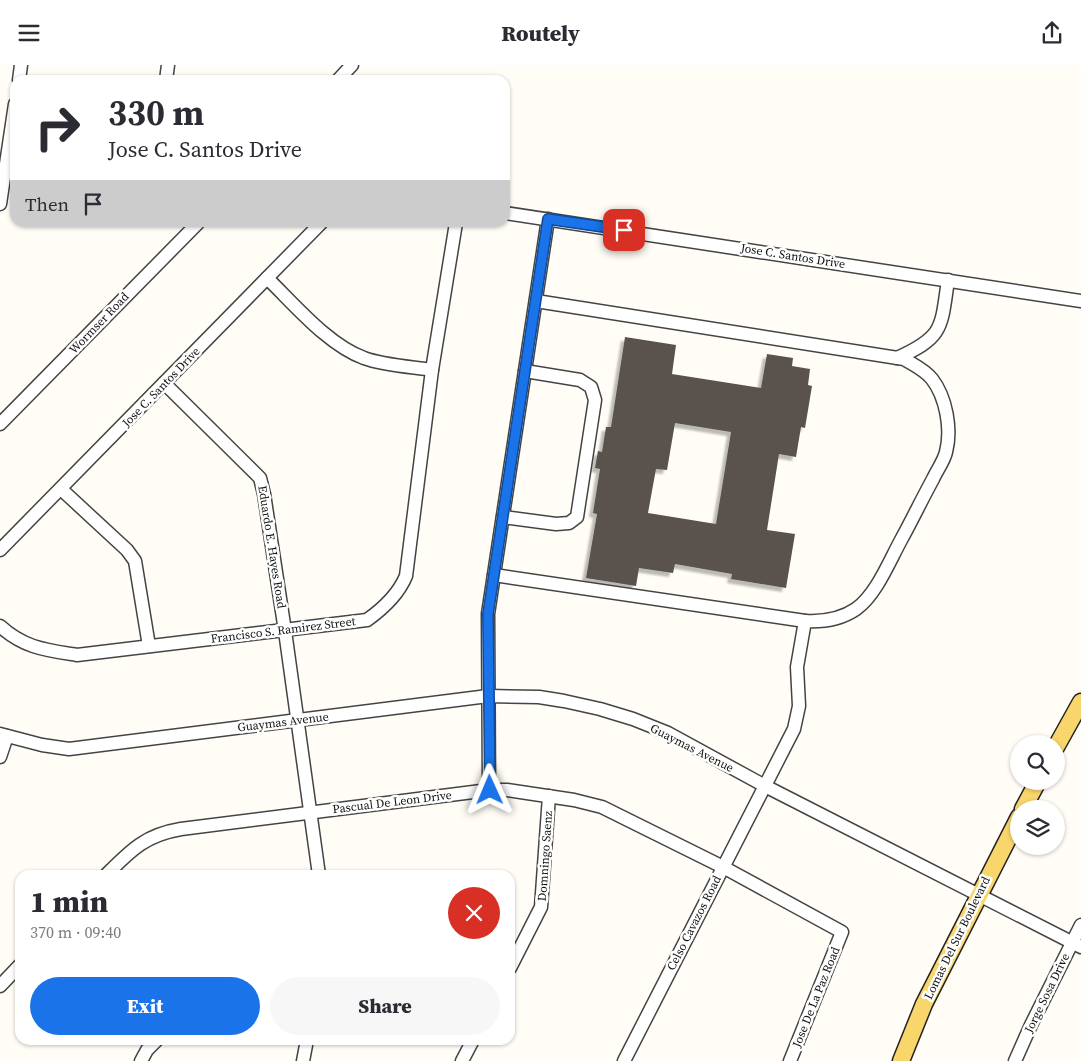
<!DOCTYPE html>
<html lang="en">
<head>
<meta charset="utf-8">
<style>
	body { margin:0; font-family:"Source Serif 4",serif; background:#f7f7f7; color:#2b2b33; height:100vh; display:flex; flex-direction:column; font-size:19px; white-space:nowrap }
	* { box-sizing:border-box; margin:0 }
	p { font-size:16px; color:#7c7c81 }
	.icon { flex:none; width:28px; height:28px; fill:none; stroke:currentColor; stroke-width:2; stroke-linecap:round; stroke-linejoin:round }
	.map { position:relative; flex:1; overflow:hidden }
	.panel { position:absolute; left:15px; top:805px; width:500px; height:175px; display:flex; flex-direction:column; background:#fff; border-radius:15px; box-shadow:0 1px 4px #0004 }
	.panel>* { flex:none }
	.banner { position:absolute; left:10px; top:10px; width:500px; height:152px; border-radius:15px; box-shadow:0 1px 4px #0004; background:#fff; color:#2b2b33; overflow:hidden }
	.buttons { position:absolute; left:1010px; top:670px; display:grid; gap:10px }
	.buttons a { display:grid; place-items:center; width:55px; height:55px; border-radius:50%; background:#fff; box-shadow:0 1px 4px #0004; font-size:25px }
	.pin { position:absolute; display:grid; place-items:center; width:42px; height:42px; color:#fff; margin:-21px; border-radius:10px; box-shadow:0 2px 8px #0006 }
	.me { position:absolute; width:55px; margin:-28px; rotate:359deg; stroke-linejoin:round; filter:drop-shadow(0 0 4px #0008) }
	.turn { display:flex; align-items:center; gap:18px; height:105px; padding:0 15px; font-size:22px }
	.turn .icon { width:65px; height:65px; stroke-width:2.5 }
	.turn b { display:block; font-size:35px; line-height:42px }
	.then { display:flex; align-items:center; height:48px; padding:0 15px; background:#0003; gap:10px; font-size:19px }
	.round { display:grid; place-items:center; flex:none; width:52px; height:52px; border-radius:26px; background:#f7f7f7 }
	.overview { display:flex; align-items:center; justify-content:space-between; height:85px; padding:0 15px }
	h1 { font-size:30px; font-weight:800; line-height:38px }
	.primary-button { display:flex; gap:10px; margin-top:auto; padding:10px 15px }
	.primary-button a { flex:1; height:58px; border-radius:30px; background:#1a73e8; color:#fff; font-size:20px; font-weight:800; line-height:58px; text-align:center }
	.primary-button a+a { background:#f7f7f7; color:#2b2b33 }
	header { display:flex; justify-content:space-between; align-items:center; height:65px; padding:0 15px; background:#fff; font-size:22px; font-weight:800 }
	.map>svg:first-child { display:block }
</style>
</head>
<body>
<header><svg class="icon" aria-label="menu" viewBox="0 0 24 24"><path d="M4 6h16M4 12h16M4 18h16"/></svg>Routely<svg class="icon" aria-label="share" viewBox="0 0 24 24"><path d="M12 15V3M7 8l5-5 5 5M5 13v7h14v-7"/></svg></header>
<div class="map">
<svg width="1081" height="996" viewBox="0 0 1081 996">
	<defs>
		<filter id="shadow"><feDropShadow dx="-4" dy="4" stdDeviation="1" flood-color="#0004"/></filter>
	</defs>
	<rect width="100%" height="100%" fill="#fffdf5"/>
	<path fill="#5a524d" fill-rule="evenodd" filter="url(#shadow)" d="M625,272L676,280L672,309L761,323L767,289L793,293L792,301L810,304L808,320L812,321L805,363L801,362L796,392L779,389L767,465L795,469L786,523L731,514L732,509L675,499L673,508L639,503L636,521L586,513L597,449L593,448L600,404L595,403L598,386L602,387L606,362H611ZM675,358L731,367L716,459L648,448L656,404L667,405Z"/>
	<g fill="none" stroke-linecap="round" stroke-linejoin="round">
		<defs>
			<g id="minor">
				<path d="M19,15L21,0"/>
				<path d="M166,15L168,0"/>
				<path d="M338,15L352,0"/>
				<path d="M0,139L15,39"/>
				<path d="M505,148L1081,236"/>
				<path d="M267,213C294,239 328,280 364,293C382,300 413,302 432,305"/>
				<path d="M536,236L904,294C914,300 925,305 932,314C946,332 952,364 946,387C944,396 937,405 933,414C922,434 912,455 901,475C889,497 876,530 856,544C840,555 823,557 805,556L797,602L799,641L794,664L624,996"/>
				<path d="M897,293C944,272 941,263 948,215"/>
				<path d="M164,318L260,413L264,429L285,566L319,810"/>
				<path d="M0,359L198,158"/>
				<path d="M61,424L127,485L135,496L149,581"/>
				<path d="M503,452L556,459L569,458L577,452L595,335L591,322L580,315L525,306"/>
				<path d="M0,485L321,158"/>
				<path d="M494,510L805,556"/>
				<path d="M0,561C24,583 46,585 77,590L367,555C384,543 398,530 406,511L432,305L456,158"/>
				<path d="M0,669L42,680L69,684L488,631L539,632L564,636L600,644L633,654L668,668L765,721L1081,882"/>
				<path d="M0,692L7,671"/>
				<path d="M489,725L488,549L548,154"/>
				<path d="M106,810C131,785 145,770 181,764L489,725H507L527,728L574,735L602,742L723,802L842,867L790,996"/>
				<path d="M510,903L541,842L549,731"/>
				<path d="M0,921L20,900"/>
				<path d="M141,996L147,985L157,975"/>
				<path d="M303,996L307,975"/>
				<path d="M462,996L473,975"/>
				<path d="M1015,996L1031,960L1081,860"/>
			</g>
			<g id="major">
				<path d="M1056,682L1081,637"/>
				<path d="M1023,744L1038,716"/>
				<path d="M901,996L924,939L1019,752"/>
			</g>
		</defs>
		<use href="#minor" stroke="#444" stroke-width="15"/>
		<use href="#major" stroke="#222" stroke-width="19"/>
		<use href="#minor" stroke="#fff" stroke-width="12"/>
		<use href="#major" stroke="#f9d66b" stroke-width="16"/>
	</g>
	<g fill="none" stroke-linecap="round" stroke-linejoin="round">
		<defs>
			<path id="route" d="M490,725L488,549L548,154L624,165"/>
		</defs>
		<use href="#route" stroke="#114b97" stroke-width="12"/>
		<use href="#route" stroke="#1a73e8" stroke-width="9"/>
	</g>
	<g text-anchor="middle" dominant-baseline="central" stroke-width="5" stroke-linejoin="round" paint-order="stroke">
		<g font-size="12" fill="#111" stroke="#fff">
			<text transform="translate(793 191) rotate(9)">Jose C. Santos Drive</text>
			<text transform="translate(99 258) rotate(-46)">Wormser Road</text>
			<text transform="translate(161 322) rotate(-46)">Jose C. Santos Drive</text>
			<text transform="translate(272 482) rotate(81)">Eduardo E. Hayes Road</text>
			<text transform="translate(283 565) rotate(-7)">Francisco S. Ramirez Street</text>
			<text transform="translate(283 657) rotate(-7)">Guaymas Avenue</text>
			<text transform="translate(692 683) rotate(27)">Guaymas Avenue</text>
			<text transform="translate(392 737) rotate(-7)">Pascual De Leon Drive</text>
			<text transform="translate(545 791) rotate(-86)">Domningo Saenz</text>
			<text transform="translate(694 858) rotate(-63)">Celso Cavazos Road</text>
			<text transform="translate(957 873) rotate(-64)">Lomas Del Sur Boulevard</text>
			<text transform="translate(1047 928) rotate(-64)">Jorge Sosa Drive</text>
			<text transform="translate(816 932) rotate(-68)">Jose De La Paz Road</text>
		</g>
	</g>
</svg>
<div class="buttons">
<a><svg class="icon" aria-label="search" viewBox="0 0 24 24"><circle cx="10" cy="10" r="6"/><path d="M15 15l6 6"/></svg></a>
<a><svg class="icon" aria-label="layers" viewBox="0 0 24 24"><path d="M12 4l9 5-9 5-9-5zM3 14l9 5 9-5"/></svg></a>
</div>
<div class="pin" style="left:624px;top:165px;background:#d93025"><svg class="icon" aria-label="arrive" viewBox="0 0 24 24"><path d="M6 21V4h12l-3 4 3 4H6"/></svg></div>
<svg class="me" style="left:490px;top:725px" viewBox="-20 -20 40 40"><path d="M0-17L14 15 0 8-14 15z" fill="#1a73e8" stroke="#fff" stroke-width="4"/></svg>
<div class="banner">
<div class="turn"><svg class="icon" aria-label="right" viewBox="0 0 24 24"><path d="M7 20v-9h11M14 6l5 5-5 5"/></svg><div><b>330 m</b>Jose C. Santos Drive</div></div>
<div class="then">Then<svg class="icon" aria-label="arrive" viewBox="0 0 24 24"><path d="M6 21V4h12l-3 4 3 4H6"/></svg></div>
</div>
<section class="panel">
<div class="overview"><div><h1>1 min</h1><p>370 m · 09:40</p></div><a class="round" style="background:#d93025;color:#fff"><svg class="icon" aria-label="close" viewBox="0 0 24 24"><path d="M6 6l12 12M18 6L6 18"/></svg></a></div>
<div class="primary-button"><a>Exit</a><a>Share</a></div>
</section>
</div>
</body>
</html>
